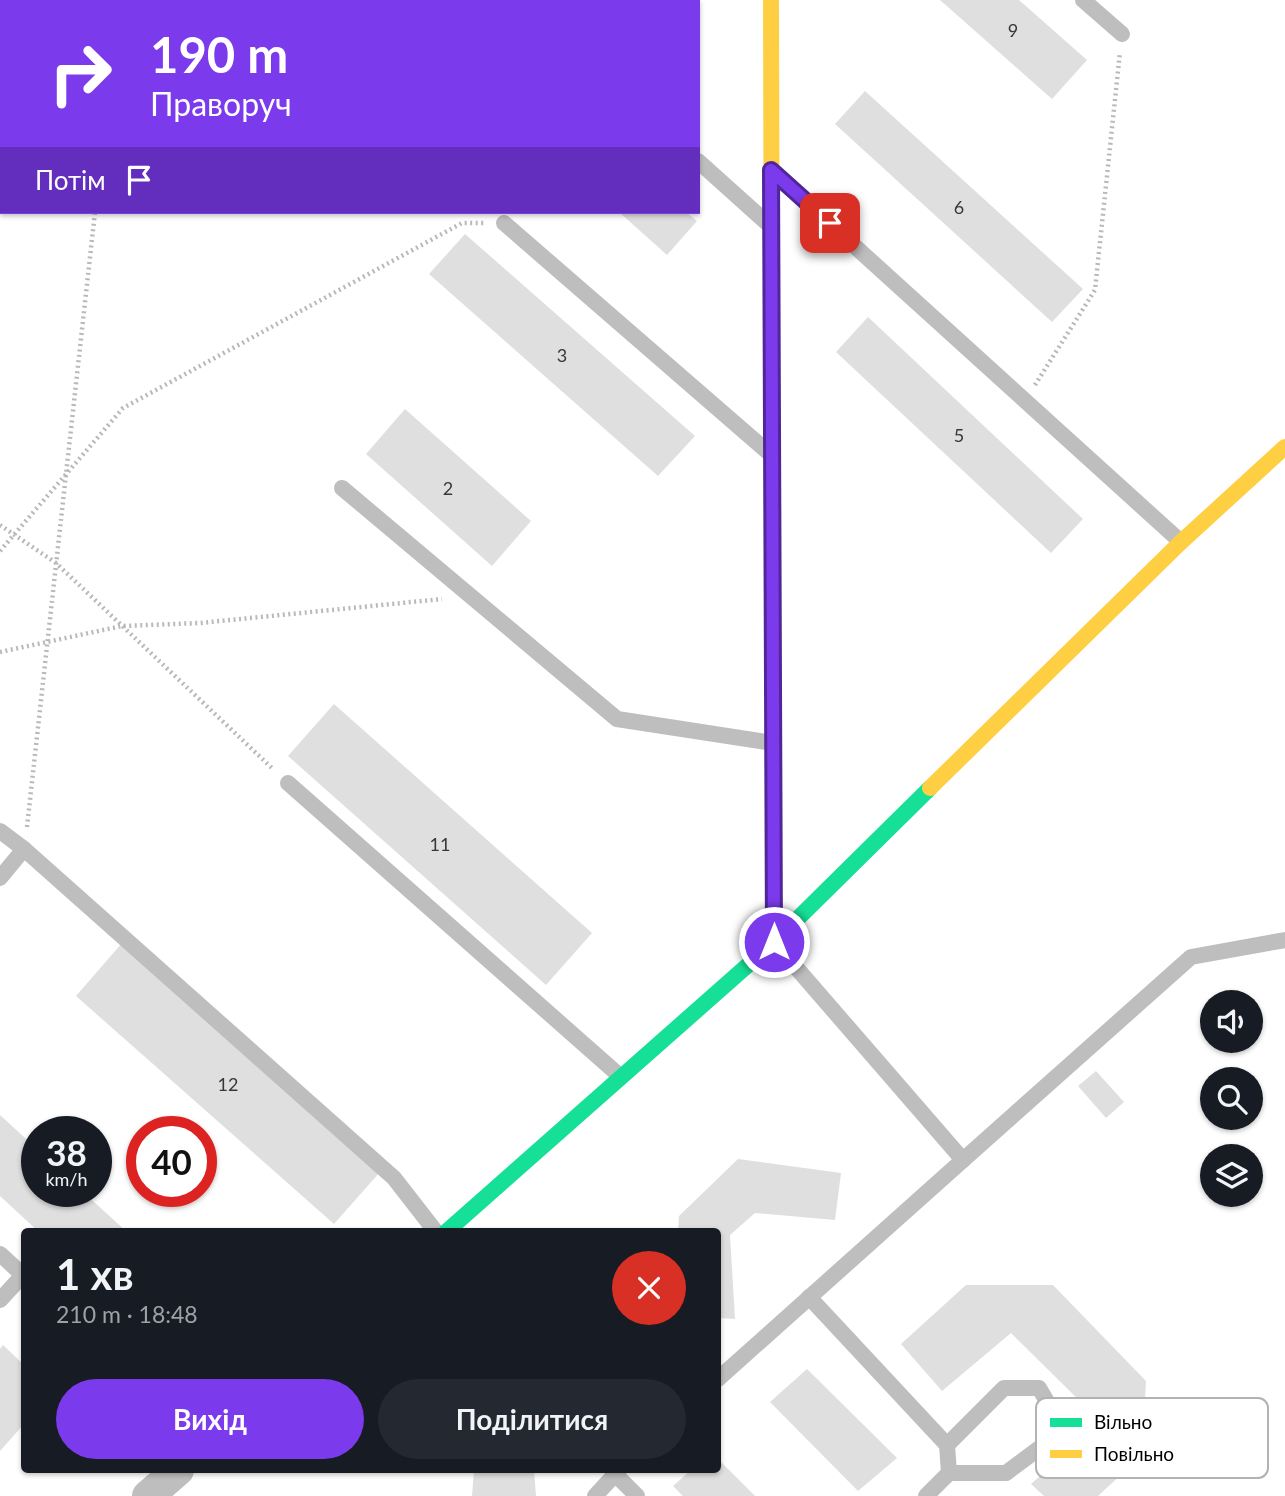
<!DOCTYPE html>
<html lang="uk">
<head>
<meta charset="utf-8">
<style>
	body { margin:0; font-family:Lato,sans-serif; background:#242831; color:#f1f3f6; height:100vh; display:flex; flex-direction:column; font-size:26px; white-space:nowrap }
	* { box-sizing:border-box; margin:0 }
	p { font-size:23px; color:#9ea1a6 }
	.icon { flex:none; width:38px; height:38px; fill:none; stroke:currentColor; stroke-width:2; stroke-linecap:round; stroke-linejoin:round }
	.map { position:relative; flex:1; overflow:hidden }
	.side { position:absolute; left:21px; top:1228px; width:700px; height:245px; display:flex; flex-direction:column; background:#171b24; border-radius:7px; box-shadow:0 2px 5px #0004 }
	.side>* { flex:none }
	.top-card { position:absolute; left:0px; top:0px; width:700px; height:214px; box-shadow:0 2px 5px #0004; background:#7c3aed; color:#fff; overflow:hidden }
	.tools { position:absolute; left:1200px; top:990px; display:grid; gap:14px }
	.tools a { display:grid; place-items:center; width:63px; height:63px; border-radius:50%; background:#171b24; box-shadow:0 2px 5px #0004; font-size:35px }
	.speed { position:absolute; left:21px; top:1116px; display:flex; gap:14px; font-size:35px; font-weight:700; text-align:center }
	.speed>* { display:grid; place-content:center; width:91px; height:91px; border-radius:50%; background:#171b24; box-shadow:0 2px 5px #0004; line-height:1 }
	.speed small { font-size:18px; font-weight:400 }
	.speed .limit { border:10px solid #d22; background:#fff; color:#111 }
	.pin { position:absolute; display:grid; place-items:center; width:60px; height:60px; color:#fff; margin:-30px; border-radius:14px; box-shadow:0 4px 10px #0006 }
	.me { position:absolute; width:77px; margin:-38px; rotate:0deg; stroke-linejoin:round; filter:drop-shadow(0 0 5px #0008) }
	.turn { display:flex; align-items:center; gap:24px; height:147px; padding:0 35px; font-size:32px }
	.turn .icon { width:91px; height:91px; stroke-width:2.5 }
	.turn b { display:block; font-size:49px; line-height:60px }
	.then { display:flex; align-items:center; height:66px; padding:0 35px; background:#0003; gap:14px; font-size:26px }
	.round { display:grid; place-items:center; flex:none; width:74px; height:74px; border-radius:37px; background:#242831 }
	.overview { display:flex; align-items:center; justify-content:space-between; height:119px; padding:0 35px }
	h1 { font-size:42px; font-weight:700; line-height:52px }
	.cta { display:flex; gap:14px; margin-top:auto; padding:14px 35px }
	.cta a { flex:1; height:80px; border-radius:42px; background:#7c3aed; color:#fff; font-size:28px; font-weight:700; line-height:80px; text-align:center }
	.cta a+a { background:#242831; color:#f1f3f6 }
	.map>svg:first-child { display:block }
</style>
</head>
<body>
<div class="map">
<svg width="1285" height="1496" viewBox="0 0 1285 1496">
	<rect width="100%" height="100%" fill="#fff"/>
	<g fill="#dfdfdf">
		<path d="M940,0H1019L1087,60L1052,99Z"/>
		<path d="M865,91L1083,289L1052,322L835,124Z"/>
		<path d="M619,212H686L697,221L667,255Z"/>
		<path d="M465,234L695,436L658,476L429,274Z"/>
		<path d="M868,317L1083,519L1051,553L836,352Z"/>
		<path d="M405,409L531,521L492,566L366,454Z"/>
		<path d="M334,704L592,933L546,985L288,756Z"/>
		<path d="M122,943L380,1172L334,1224L76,996Z"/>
		<path d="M1096,1071L1124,1102L1106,1118L1078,1086Z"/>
		<path d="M0,1115L37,1149V1192H83L127,1232H39L0,1196Z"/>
		<path d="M738,1159L841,1173L835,1220L755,1213L730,1235L735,1319L718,1318V1232H678L679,1216Z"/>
		<path d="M966,1285H1053L1146,1381L1142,1455L1098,1496H1044L1031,1484L1091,1431L1088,1409L1011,1333L942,1391L901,1344Z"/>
		<path d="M3,1345L24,1365V1424L0,1451V1349Z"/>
		<path d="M807,1369L897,1458L858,1491L770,1402Z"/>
		<path d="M718,1459L755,1496H683L673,1486L691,1470H718Z"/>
		<path d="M474,1470H534L536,1496H472Z"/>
	</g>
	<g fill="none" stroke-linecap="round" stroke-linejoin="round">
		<g stroke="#b9b9b9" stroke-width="4.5" stroke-dasharray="2 3.5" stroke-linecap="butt">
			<path d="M148,2L149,0"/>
			<path d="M459,2L460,0"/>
			<path d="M0,166L2,165"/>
			<path d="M1035,385L1095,290L1120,52"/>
			<path d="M0,525L56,563L274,770"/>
			<path d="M0,551L123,408L462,223H486"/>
			<path d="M0,652L122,626L200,623L442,599"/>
			<path d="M27,827L95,212"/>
		</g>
		<g stroke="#bebebe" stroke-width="16">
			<path d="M521,0L523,2"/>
			<path d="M1083,0L1122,34"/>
			<path d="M698,161L767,223"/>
			<path d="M775,174L1181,542"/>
			<path d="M504,223L769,453"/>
			<path d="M342,488L617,719L773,743"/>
			<path d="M288,783L621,1077"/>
			<path d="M0,831L24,849L394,1178L436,1232"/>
			<path d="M0,878L24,849"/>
			<path d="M963,1160L1191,957L1285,940"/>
			<path d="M0,1254L24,1276"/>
			<path d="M809,1297L947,1445L949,1473L926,1496"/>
			<path d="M0,1300L23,1275"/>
			<path d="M718,1379L963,1160L774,942"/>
			<path d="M947,1445L1004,1388H1039L1055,1415L1049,1441L1006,1473H949"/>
			<path d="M615,1474L637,1496"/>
			<path d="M595,1496L619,1470"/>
		</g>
		<path stroke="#bebebe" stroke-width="32" d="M148,1496L178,1470"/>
		<g stroke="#16e098" stroke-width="16">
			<path d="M772,413L774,942"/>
			<path d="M446,1232L774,942L930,788"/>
		</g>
		<g stroke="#ffcf43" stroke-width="16">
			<path d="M771,0L772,413"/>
			<path d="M930,788L1181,542L1285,447"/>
		</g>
	</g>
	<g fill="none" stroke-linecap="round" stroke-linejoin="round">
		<defs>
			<path id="route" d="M774,942L771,170L830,223"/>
		</defs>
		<use href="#route" stroke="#51269a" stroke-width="18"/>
		<use href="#route" stroke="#7c3aed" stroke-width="12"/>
	</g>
	<g text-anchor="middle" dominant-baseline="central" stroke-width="5" stroke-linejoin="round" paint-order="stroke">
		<g font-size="18" fill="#383838">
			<text x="1013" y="30">9</text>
			<text x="959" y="207">6</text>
			<text x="562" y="355">3</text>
			<text x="959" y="435">5</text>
			<text x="448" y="488">2</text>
			<text x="440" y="844">11</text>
			<text x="228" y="1084">12</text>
		</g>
	</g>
	<rect x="1036" y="1398" width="232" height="80" rx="10" fill="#fff" stroke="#b2b2b2" stroke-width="2"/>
	<rect x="1050" y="1418" width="32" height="9" fill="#16e098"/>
	<rect x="1050" y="1450" width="32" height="8" fill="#ffcf43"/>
	<g font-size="19" fill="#000">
		<text x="1094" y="1429">Вільно</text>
		<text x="1094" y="1461">Повільно</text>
	</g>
</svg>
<div class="tools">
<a><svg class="icon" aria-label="sound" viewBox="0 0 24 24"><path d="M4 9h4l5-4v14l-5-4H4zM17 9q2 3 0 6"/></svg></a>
<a><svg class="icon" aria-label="search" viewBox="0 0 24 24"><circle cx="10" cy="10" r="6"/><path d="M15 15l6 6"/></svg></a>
<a><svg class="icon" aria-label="layers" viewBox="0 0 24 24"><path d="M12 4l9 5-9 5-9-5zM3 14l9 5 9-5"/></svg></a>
</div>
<div class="speed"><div>38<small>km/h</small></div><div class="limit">40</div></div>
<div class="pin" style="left:830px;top:223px;background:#d93025"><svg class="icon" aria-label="arrive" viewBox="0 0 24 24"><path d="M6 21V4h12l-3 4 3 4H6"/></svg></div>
<svg class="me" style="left:774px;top:942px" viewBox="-20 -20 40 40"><circle r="17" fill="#7c3aed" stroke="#fff" stroke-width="3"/><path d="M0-11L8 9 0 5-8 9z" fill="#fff"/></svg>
<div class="top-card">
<div class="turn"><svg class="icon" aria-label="right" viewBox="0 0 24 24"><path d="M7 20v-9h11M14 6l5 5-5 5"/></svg><div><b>190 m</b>Праворуч</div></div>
<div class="then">Потім<svg class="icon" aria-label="arrive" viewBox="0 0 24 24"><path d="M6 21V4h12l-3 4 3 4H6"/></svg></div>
</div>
<section class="side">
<div class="overview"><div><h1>1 хв</h1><p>210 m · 18:48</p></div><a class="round" style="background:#d93025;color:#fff"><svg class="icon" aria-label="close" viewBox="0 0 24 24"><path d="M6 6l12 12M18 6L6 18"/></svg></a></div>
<div class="cta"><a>Вихід</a><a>Поділитися</a></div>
</section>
</div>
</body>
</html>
